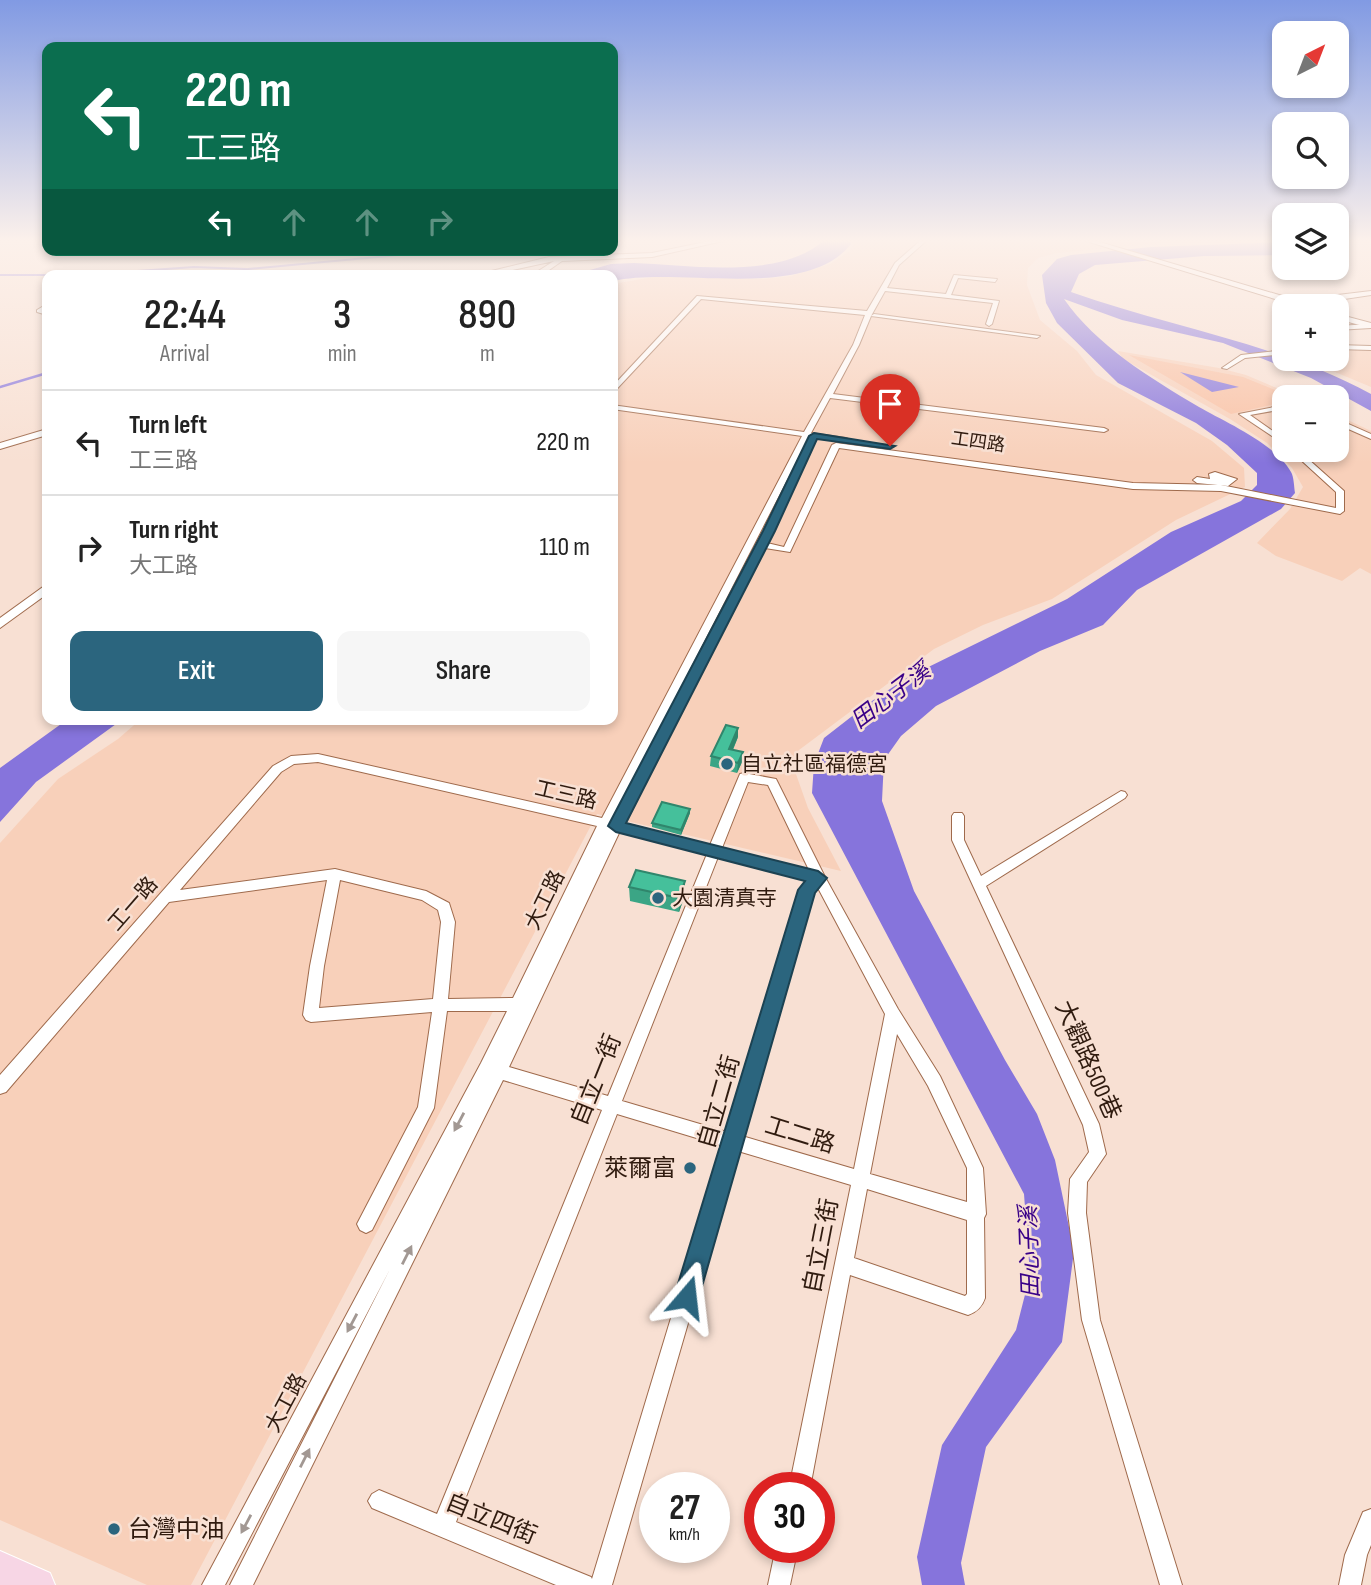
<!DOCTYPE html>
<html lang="en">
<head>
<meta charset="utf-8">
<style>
	body { margin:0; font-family:"Sofia Sans Condensed","Noto Sans TC",sans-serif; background:#f6f6f6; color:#222; height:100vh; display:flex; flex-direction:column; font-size:26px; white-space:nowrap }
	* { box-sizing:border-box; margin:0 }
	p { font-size:23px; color:#767676 }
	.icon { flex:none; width:38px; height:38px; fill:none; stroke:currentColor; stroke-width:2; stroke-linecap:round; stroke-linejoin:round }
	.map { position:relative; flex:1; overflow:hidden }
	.drawer { position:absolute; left:42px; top:270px; width:576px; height:455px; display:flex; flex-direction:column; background:#fff; border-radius:14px; box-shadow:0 4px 10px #0003 }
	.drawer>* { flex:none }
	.top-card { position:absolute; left:42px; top:42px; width:576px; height:214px; border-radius:14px; box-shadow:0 4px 10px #0003; background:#0b6e4f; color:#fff; overflow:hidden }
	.needle { width:46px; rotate:42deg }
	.controls { position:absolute; left:1272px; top:21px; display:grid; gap:14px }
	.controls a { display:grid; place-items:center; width:77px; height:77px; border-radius:14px; background:#fff; box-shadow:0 4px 10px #0003; font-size:35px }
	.speed { position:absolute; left:639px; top:1472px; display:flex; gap:14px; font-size:35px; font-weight:700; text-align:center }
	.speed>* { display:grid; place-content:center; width:91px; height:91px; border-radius:50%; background:#fff; box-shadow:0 4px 10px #0003; line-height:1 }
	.speed small { font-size:18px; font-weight:400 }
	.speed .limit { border:10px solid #d22; background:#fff; color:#111 }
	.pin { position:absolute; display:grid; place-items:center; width:60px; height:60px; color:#fff; margin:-72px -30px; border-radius:50% 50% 50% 0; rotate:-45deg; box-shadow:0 0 7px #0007 }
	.pin .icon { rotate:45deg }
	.me { position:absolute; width:77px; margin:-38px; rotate:17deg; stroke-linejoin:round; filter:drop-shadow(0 0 5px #0008) }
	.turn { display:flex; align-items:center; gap:24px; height:147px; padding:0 28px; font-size:32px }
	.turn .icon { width:91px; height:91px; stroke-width:2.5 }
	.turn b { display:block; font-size:49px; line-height:60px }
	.lanes { display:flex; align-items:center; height:66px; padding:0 28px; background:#0003; justify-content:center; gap:35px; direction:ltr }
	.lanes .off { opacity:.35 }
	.eta { display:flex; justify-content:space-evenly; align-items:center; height:119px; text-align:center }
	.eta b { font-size:42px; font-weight:600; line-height:49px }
	.button { display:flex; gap:14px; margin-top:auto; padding:14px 28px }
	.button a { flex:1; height:80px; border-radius:14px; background:#2b657e; color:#fff; font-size:28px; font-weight:600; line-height:80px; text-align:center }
	.button a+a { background:#f6f6f6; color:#222 }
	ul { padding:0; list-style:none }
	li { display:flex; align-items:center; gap:21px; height:105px; padding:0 28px; border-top:2px solid #e0e0e0 }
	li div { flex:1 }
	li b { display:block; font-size:26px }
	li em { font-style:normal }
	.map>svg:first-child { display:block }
</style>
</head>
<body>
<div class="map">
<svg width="1371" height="1585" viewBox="0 0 1371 1585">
	<rect width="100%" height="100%" fill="#f8e0d3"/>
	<g fill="#f8d0ba">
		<path d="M855,241H1183L1057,253L1038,258L1028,268L1027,285L1040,320L1077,351L1096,375L1212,441L1244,468L1245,487L1176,520L1052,599L983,625L934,649L799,750L791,760L808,808L841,871L597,814L191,1585H147L0,1520V843L58,779L118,739L141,719H612L613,284L659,276L763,279L791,276L830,264L850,251Z"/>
		<path d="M1371,349V387L1304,359H1337V351Z"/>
		<path d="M1118,351L1219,368L1246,375L1298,397H1284V450H1337V415L1371,431V574L1360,568L1342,581L1276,556L1257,543L1290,509L1303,487L1292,468L1267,443L1230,419L1123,359Z"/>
	</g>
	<path fill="#f9c1a4" d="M1129,355L1243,377L1292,397H1284V402L1231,414Z"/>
	<g fill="#8674dc">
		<path d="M823,241H851V244C805,302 678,266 613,281L612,275H572L611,264L634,263C689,265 779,280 823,241Z"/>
		<path d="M1284,242V255L1204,256L1095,265L1079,274L1071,292C1172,328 1277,343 1371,394V411L1311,378L1248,353L1223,343L1122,320L1064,299C1096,345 1150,378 1199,407C1225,422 1276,444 1291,472C1294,477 1294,487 1295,493L1281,509L1137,590L1103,625L1040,651L936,706L901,736L884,760L882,801L914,891L1005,1060L1037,1114L1055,1160L1074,1251L1062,1342L986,1447L961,1563L965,1585H922L917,1557L942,1445L1016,1330L1030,1275L1024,1194L812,793L814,764L824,738L869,703L908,677L1067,599L1171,532L1241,501L1257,485V473L1227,445L1196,423L1118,383L1057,323L1046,303L1042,275L1057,259L1071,255L1151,247Z"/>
		<path d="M1180,372L1239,387L1212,392Z"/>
		<path d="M68,719H123L36,782L0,822V768Z"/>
	</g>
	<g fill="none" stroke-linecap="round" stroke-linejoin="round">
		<g stroke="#8674dc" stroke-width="2">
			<path d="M0,275H47"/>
			<path d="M80,275L194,267L246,269"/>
			<path d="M231,275L248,269L453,250"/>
			<path d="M47,346L43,348L47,351"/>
		</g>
		<path stroke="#8674dc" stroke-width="2.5" d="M0,387L47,373"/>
		<defs>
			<g id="minor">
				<path d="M920,241H926L899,265L887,288L946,294L954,275L997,279L995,282L958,278L951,295L999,301L992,324L989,326L986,324L993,303L885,291L871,316L874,314L1040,336L1037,338L871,316L859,345L833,394L1104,428L1108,430L1104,432L830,398L811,433L846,438L850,440L846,442L809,437L614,817L764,531L803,449L810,451L767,543L784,547L832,445L836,443L1133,483L1221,485L1336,508V492L1290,450H1298L1344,491V511L1340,514L1221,491L1133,489L839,448L790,552L765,548L624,823L710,845L740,774L744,773L776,779L825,877L898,1009L940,1076L983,1168L986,1214L984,1218L985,1298C982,1307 977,1312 968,1315L850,1275L810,1488H789L851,1185L738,1151L612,1585H556L372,1508L368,1501L372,1494L379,1490L437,1514L602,1110L503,1080L253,1585H230L390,1269L225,1585H202L481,1063L507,1011H447L434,1108L372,1230L366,1233L360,1230L357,1224L418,1107L432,1012L311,1022L306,1020L303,1015L310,966L327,880L169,902L6,1092L0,1094V1075L273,766L291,756L318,754L602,818L802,436L612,409V405L804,432L853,345L865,315L701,299L612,394V387L697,296L867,311L895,263ZM318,762L597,826L513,998L448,999L455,922L449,903L426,891L335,869L180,890L281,772L294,764ZM748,782L768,785L809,870L722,848ZM620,831L707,854L608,1096L509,1067ZM718,857L808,880L800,890L727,1132L622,1101ZM340,880L422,900L438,910L441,922L433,999L319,1008L324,966ZM818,888L885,1014L854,1169L742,1136L813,892ZM897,1034L928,1086L967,1168V1202L870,1174ZM617,1114L723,1146L592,1579L591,1577L456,1522ZM867,1189L967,1220V1294L965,1296L854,1258Z"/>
				<path d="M448,250L460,252L457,254Z"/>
				<path d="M47,304V309L44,310L47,311V315L37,312V310Z"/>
				<path d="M1371,324V328L1337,330V326Z"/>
				<path d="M1337,345L1371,346V350L1337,349Z"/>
				<path d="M1284,350V354L1245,358L1227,369L1222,368L1241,355Z"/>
				<path d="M1284,405V409L1250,415L1284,439V444L1239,414Z"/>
				<path d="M1337,419L1371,434V439L1337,424Z"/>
				<path d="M1215,472L1237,479L1228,486L1197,483L1193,480L1197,477L1210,479L1209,474Z"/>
				<path d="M1121,791L1125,792L1127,795L1125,798L986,886L1099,1124L1106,1154L1087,1182L1086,1213L1100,1320L1182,1585H1160L1082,1320L1068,1213L1070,1179L1089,1152L1083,1125L952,840V816L954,813H962L964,816V840L981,876Z"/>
				<path d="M1371,1509V1545L1367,1555L1361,1585H1339L1345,1555L1363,1512Z"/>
				<path d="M776,1547H798L790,1585H768Z"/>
			</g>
			<g id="tertiary">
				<path d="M710,241H723L652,257L562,261L542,275H532L554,261L490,275H475L549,257L652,253Z"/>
				<path d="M1086,241H1096L1296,300L1371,291V295L1298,306Z"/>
				<path d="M1337,314L1371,323V328L1337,319Z"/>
				<path d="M47,429V435L0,449V443Z"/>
				<path d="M47,584V594L0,628V618Z"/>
			</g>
			<path id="primary" d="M0,1551L50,1573L55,1585H0Z"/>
		</defs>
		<use href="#minor" stroke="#9f6a4c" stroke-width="2"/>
		<use href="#tertiary" stroke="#9f6a4c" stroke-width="2"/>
		<use href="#primary" stroke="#fff" stroke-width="2"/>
		<use href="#minor" fill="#fff" fill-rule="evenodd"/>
		<use href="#tertiary" fill="#fff" fill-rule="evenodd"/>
		<use href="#primary" fill="#f7d6e5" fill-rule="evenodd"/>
	</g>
	<g fill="#3ba585">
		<path d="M738,737L733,750L743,752L742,762L737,773L710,766L711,756Z"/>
		<path d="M690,813L681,835L652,827V823Z"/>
		<path d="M629,887L685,895L679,912L630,901Z"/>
	</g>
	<g fill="#30866c">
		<path d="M738,728V737L729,758V749Z"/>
		<path d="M743,752L742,762L737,773L738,763Z"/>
		<path d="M690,809V813L681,835V830Z"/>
		<path d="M685,881V895L679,912V898Z"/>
	</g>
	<g fill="#45c09b" stroke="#30866c" stroke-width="2">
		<path d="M726,725L738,728L729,749L743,752L738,763L711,756Z"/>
		<path d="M662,802L690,809L681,830L652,823Z"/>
		<path d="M636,870L685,881L679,898L629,887Z"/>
	</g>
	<defs><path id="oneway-solid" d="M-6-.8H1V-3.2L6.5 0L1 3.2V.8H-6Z" transform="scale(1.75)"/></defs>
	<g fill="#a29893">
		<use href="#oneway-solid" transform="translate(459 1122) rotate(118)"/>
		<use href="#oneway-solid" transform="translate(407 1255) rotate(-63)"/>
		<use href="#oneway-solid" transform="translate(352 1323) rotate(118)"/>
		<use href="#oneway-solid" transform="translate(305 1458) rotate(-63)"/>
		<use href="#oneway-solid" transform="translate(246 1524) rotate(118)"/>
	</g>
	<linearGradient id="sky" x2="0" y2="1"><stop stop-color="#819ae3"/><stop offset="0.52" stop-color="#fcf1eb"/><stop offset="1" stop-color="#fcf1eb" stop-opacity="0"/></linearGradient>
	<rect width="1371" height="463" fill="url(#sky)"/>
	<path fill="#2b657e" stroke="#1c4252" stroke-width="2" d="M814,433L895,446L890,449L817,439L775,531L626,823L818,871L827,878L815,893L699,1297L695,1306L687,1309L678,1306L674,1297L798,890L805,881L616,832L608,826L763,531L809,436Z"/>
	<g fill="#2b657e" stroke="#f8e0d3" stroke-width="2.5">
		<circle cx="727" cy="764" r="7"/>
		<circle cx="658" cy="898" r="7"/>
		<circle cx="690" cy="1168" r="7"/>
		<circle cx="114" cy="1529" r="7"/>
	</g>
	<g text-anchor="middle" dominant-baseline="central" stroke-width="5" stroke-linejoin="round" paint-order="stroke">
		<g font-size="18" fill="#301b0f" stroke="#f8e0d3">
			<text transform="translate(978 442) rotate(8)">工四路</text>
		</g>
		<g font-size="21" fill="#301b0f" stroke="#f8e0d3" text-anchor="start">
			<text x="741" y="764">自立社區福德宮</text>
			<text x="672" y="898">大園清真寺</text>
		</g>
		<g font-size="21" fill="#301b0f" stroke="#f8e0d3">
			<text transform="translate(566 795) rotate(13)">工三路</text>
			<text transform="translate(545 900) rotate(-64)">大工路</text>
			<text transform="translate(133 904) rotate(-49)">工一路</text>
			<text transform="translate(286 1403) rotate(-62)">大工路</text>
		</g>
		<g font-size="23" font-style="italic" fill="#390188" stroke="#f8e0d3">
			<text transform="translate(891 696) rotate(-37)">田心子溪</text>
			<text transform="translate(1030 1252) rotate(-92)">田心子溪</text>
		</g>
		<g font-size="24" fill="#301b0f" stroke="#f8e0d3">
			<text transform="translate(1088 1060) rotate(66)">大觀路500巷</text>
			<text transform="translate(596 1080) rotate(-68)">自立一街</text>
			<text transform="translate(719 1102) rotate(-74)">自立二街</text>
			<text transform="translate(800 1135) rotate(17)">工二路</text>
			<text transform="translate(821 1246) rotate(-79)">自立三街</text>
			<text transform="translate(491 1519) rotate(22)">自立四街</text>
		</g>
		<g font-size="24" fill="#301b0f" stroke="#f8e0d3" text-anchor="end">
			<text x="676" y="1168">萊爾富</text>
			<text x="128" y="1529" text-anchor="start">台灣中油</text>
		</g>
	</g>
</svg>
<div class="controls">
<a><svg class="needle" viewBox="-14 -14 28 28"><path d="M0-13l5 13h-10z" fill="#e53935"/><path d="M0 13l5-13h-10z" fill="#767676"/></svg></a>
<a><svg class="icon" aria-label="search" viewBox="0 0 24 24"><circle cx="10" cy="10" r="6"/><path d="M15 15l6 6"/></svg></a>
<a><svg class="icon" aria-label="layers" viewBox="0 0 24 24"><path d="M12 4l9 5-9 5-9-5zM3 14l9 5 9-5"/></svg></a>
<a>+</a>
<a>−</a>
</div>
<div class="speed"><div>27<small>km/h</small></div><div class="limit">30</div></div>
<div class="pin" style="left:890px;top:446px;background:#d93025"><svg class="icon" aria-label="arrive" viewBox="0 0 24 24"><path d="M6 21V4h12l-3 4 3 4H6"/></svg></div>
<svg class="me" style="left:687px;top:1297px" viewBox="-20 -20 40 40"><path d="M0-17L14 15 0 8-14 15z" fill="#2b657e" stroke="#fff" stroke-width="4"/></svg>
<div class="top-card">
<div class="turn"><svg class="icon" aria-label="left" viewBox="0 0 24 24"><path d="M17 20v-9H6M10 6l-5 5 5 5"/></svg><div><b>220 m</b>工三路</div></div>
<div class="lanes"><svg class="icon" aria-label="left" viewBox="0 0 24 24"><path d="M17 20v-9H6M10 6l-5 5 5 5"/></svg><svg class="icon off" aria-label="ahead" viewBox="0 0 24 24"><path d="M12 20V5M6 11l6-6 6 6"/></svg><svg class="icon off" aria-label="ahead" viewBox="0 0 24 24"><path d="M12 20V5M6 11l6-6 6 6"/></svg><svg class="icon off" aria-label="right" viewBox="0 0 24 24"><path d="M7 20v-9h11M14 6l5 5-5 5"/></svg></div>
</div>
<section class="drawer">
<div class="eta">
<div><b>22:44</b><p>Arrival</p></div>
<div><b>3</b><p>min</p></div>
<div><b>890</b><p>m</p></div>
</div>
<ul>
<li><svg class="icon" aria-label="left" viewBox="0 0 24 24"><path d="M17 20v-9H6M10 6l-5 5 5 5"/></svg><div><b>Turn left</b><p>工三路</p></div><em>220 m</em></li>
<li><svg class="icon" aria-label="right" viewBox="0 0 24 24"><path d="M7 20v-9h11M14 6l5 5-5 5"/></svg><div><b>Turn right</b><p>大工路</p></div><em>110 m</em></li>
</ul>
<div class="button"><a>Exit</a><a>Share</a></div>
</section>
</div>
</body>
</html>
